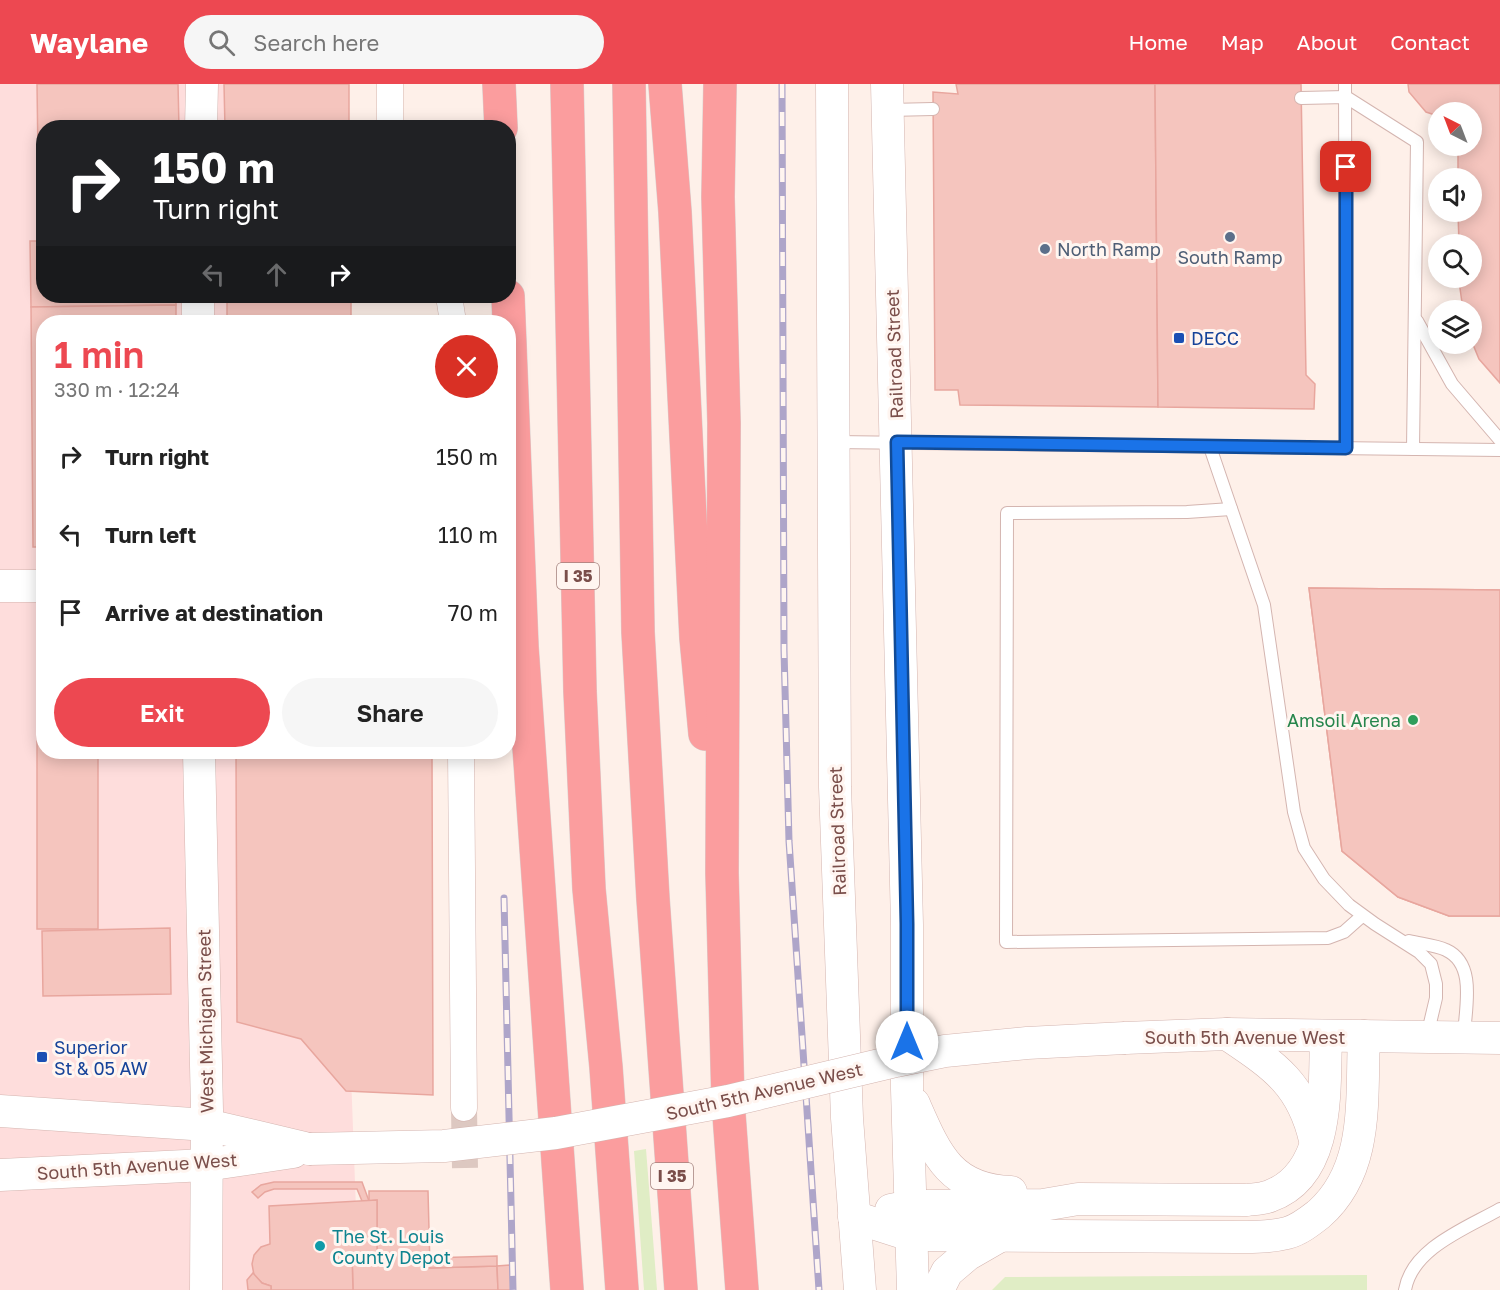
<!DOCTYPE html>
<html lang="en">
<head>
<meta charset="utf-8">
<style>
	body { margin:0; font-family:"Golos Text",sans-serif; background:#f6f6f6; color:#222; height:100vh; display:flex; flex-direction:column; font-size:22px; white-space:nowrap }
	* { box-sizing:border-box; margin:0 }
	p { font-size:20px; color:#767676 }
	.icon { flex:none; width:33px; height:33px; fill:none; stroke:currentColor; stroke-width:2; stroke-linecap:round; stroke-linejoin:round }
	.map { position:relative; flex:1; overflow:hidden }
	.details { position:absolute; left:36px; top:231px; width:480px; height:444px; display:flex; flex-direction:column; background:#fff; border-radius:24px; box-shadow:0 3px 15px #0003 }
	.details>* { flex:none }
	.guide { position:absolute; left:36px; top:36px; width:480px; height:183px; border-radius:24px; box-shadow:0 3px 15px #0003; background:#202124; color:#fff; overflow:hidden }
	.needle { width:39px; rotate:318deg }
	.tools { position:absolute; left:1428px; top:18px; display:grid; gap:12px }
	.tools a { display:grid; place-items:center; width:54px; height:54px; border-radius:50%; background:#fff; box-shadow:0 3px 15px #0003; font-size:30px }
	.pin { position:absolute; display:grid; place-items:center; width:51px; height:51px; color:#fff; margin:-26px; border-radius:12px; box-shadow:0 3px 9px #0006 }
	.me { position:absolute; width:66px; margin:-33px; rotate:0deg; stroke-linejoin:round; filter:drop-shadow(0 0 4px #0008) }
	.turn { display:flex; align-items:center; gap:21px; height:126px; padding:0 18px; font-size:27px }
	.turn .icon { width:78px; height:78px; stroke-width:2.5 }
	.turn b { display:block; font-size:42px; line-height:51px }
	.lanes { display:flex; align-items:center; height:57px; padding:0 18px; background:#0003; justify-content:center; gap:30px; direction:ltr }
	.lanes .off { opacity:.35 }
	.round { display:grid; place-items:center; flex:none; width:63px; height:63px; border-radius:32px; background:#f6f6f6 }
	.head { display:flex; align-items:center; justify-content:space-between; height:102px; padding:0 18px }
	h1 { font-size:36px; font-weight:600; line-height:45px; color:#ed4851 }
	.action { display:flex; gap:12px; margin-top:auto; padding:12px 18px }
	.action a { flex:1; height:69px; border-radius:36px; background:#ed4851; color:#fff; font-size:24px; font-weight:600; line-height:69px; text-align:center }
	.action a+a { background:#f6f6f6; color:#222 }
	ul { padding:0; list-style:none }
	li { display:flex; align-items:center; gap:18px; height:78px; padding:0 18px }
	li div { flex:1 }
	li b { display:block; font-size:22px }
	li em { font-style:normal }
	header { display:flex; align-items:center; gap:36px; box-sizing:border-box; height:84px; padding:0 30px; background:#ed4851; color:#fff }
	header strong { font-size:28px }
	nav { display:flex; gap:33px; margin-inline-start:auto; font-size:21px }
	.search { width:420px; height:54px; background:#f6f6f6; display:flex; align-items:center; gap:15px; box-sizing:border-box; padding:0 21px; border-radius:33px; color:#767676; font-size:22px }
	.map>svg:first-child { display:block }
</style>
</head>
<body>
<header>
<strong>Waylane</strong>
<div class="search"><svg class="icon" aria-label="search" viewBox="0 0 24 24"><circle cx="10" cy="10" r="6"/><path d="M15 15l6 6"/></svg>Search here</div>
<nav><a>Home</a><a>Map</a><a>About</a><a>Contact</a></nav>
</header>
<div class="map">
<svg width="1500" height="1206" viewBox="0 0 1500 1206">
	<rect width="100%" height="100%" fill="#fef0e9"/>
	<path fill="#fedddc" d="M0,0H315L317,43L44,44V212H323L324,238H44V668H339L359,1206H0Z"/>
	<g fill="#e0edc5">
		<path d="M646,1065L657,1206H644L634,1067Z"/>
		<path d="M1367,1191V1206H992L1005,1193Z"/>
	</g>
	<g fill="#f5c5be" stroke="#e8a69e" stroke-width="1.5">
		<path d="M37,0H178L179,44H44V145H39Z"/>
		<path d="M224,0H349V44H225Z"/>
		<path d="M956,0H1155L1158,323L960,321L958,306H935L933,8L958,10Z"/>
		<path d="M1155,0H1301L1306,291L1315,300L1314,325L1158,323Z"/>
		<path d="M1408,0H1500V299L1479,275L1472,258V226H1463L1459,197V194H1472V160H1459L1458,128H1472V94H1458V62H1472V28H1438V32L1426,28L1409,8Z"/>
		<path d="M30,157H44V212H176V221L31,223Z"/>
		<rect x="227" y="212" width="124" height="26"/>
		<path d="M176,221V238H44V463H33L31,223Z"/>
		<path d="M1309,504L1500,506V832H1449L1398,813L1342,767Z"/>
		<path d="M1309,504L1500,506V832H1449L1398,813L1342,767Z"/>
		<path d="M37,541H44V668H98V845H37Z"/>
		<path d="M236,668H432L433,1011L346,1007L301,955L237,938Z"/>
		<path d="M170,844L171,910L43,912L42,847Z"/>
		<path d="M274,1098H362L369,1117H362L357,1105H274L265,1108L258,1114L252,1108L261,1101Z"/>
		<path d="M369,1107H428L430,1184L497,1182L498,1206H353L352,1170L377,1169V1116L369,1117Z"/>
		<path d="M377,1116V1169L352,1170L353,1206H271V1202L262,1199L254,1191L252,1180L254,1171L261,1163L270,1160L269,1122Z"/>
		<path d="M497,1172V1182L430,1184V1174Z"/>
		<path d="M510,1181L511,1206H498L497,1182Z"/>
		<path d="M253,1189L262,1199L271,1202V1206H248L247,1196Z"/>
	</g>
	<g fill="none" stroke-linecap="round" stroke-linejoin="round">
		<path stroke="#ddc8c1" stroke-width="26" stroke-dasharray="26 13" stroke-linecap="butt" d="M464,1024L465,1084"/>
		<defs>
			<g id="service">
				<path d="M1345,0L1346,364"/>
				<path d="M1301,14L1346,13L1417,58L1413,365"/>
				<path d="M889,26L933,25"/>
				<path d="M1417,237L1452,300L1500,356"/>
				<path d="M835,358L1500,366"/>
				<path d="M1210,363L1264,521L1294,728L1304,764L1324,795L1349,821L1375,840L1419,868L1431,880L1436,900V914L1427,952"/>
				<path d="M1231,425L1187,428L1007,429L1006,858L1328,854L1344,848L1362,832"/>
				<path d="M1409,857C1421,860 1436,861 1446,866C1477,880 1465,925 1464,952"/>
				<path d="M1405,1206C1412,1164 1467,1144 1500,1125"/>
			</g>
			<g id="minor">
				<path d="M390,0V44"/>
				<path d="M449,212L453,238"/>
				<path d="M461,668L464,1024"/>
			</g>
			<g id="tertiary">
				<path d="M832,0L835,703L847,1034L860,1206"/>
				<path d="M887,0L907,841V1005L913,1206"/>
				<path d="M201,44L202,0"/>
				<path d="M198,238V212"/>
				<path d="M0,502H44"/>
				<path d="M199,668L207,1026L206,1206"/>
				<path d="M1227,950C1273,981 1302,999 1315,1056"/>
				<path d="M1125,954L1227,950L1500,954"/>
				<path d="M914,1020C936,1070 950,1106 1011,1108"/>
				<path d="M0,1027L207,1041L309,1065"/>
				<path d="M0,1091L206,1081L293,1068"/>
				<path d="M891,1126L911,1122H932L1043,1121L1078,1115L1247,1116C1255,1115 1263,1115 1270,1112C1331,1090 1324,1005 1326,952"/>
				<path d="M854,1133L910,1151L1237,1153C1254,1153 1271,1153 1287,1149C1299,1146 1310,1137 1319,1130C1370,1085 1361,1014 1364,952"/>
				<path d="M938,1206L947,1188L967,1171L1000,1152"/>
			</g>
			<g id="motorway">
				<path d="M499,0L501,44"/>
				<path d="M567,0L580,607L589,805L606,983L622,1206"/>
				<path d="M629,0L638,548L653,815L681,1206"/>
				<path d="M665,0L675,128L696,554L705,650"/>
				<path d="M720,0L718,113L724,339L722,789L728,1017L742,1206"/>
				<path d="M508,212L522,563L567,1206"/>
			</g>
		</defs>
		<use href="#service" stroke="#d4b5b0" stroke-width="14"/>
		<use href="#minor" stroke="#d4b5b0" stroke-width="27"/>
		<use href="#tertiary" stroke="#d4b5b0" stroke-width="33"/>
		<use href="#motorway" stroke="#dacdcc" stroke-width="34"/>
		<use href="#service" stroke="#fff" stroke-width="12"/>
		<use href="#minor" stroke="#fff" stroke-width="26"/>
		<use href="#tertiary" stroke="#fff" stroke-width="32"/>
		<use href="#motorway" stroke="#fb9d9e" stroke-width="33"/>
		<defs>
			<g id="rail">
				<path d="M782,0L784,566L789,757L819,1206"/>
				<path d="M504,814L513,1206"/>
			</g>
		</defs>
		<use href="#rail" stroke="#aea5c9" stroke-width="7"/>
		<use href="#rail" stroke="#fff5f0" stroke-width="4.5" stroke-dasharray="14" stroke-linecap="butt"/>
		<defs>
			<path id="tertiary-bridge" d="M309,1065L444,1062L556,1049L728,1017L896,977L945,967L1027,959L1125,954"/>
		</defs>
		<use href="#tertiary-bridge" stroke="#d4b5b0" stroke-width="33" stroke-linecap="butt"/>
		<use href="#tertiary-bridge" stroke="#fff" stroke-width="32"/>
	</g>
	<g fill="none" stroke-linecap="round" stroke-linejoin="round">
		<defs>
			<path id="route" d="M907,958V840L897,358L1346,364V83"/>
		</defs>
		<use href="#route" stroke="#114b97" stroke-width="15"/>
		<use href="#route" stroke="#1a73e8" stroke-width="10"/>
	</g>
	<g fill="#5c6f8a" stroke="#fff5f0" stroke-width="2">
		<circle cx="1230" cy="153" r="6"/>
		<circle cx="1045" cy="165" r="6"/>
	</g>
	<g fill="#1a4fb4" stroke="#fff5f0" stroke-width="2">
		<rect x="1173" y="248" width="12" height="12" rx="3"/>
		<rect x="36" y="967" width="12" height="12" rx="3"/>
	</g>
	<circle fill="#2e9e5b" stroke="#fff5f0" stroke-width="2" cx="1413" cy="636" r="6"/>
	<circle fill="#0f9aa8" stroke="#fff5f0" stroke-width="2" cx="320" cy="1162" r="6"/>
	<g text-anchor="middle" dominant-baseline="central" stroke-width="6" stroke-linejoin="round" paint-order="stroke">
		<g fill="#fff5f0" stroke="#a2807c" stroke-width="1.5">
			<rect x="557" y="479" width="42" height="26" rx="4.5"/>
			<rect x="651" y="1079" width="42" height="26" rx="4.5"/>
		</g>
		<g font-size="16" font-weight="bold" fill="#7a4e4a">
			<text x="578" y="492">I 35</text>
			<text x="672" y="1092">I 35</text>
		</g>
		<g font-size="18" fill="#4e5e75" stroke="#fff5f0" text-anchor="start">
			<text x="1057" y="165">North Ramp</text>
			<text x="1230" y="173" text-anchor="middle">South Ramp</text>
		</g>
		<g font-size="18" fill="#164399" stroke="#fff5f0" text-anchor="start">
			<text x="1191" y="254">DECC</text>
			<text x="54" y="963">Superior<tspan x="54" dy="21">St &amp; 05 AW</tspan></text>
		</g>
		<g font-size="18" fill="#7a4e4a" stroke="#fff5f0">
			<text transform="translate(894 270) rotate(-92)">Railroad Street</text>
			<text transform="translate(837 747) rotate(-92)">Railroad Street</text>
			<text transform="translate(205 937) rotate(-91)">West Michigan Street</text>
			<text x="1245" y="953">South 5th Avenue West</text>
			<text transform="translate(764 1007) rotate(-13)">South 5th Avenue West</text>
			<text transform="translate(137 1082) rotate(-4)">South 5th Avenue West</text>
		</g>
		<g font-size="18" fill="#27864d" stroke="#fff5f0" text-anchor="end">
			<text x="1401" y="636">Amsoil Arena</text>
		</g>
		<g font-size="18" fill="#0d838f" stroke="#fff5f0" text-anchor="start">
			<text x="332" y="1152">The St. Louis<tspan x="332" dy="21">County Depot</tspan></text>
		</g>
	</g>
</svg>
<div class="tools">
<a><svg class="needle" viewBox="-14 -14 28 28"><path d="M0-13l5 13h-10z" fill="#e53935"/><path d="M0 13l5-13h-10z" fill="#767676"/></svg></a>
<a><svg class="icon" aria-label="sound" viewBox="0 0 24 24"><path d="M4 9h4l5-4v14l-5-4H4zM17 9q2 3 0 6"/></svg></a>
<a><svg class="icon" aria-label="search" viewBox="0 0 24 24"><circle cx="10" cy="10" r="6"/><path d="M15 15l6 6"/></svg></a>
<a><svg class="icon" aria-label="layers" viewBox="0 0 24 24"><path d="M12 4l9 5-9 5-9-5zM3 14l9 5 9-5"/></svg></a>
</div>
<div class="pin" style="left:1346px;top:83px;background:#d93025"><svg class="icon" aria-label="arrive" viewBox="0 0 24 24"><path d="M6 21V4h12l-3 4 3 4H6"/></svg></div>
<svg class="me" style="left:907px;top:958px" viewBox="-20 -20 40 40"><circle r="19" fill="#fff"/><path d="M0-13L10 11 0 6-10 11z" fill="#1a73e8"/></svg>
<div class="guide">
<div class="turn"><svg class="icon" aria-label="right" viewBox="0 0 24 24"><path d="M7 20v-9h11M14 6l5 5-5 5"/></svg><div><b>150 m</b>Turn right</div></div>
<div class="lanes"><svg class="icon off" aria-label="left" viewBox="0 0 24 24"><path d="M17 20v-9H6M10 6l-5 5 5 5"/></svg><svg class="icon off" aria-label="ahead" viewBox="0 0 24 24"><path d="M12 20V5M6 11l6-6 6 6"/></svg><svg class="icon" aria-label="right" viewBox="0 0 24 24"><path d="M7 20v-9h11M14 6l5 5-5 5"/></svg></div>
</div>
<section class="details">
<div class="head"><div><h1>1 min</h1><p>330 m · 12:24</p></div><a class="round" style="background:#d93025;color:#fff"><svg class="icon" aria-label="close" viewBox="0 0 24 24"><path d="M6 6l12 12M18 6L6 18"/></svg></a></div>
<ul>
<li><svg class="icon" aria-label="right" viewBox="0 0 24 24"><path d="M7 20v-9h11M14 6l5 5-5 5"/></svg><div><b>Turn right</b></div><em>150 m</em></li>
<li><svg class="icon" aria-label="left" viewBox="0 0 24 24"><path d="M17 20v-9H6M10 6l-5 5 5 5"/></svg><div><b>Turn left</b></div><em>110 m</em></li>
<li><svg class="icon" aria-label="arrive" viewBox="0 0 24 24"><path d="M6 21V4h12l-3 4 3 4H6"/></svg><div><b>Arrive at destination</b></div><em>70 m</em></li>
</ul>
<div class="action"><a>Exit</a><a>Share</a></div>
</section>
</div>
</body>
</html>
